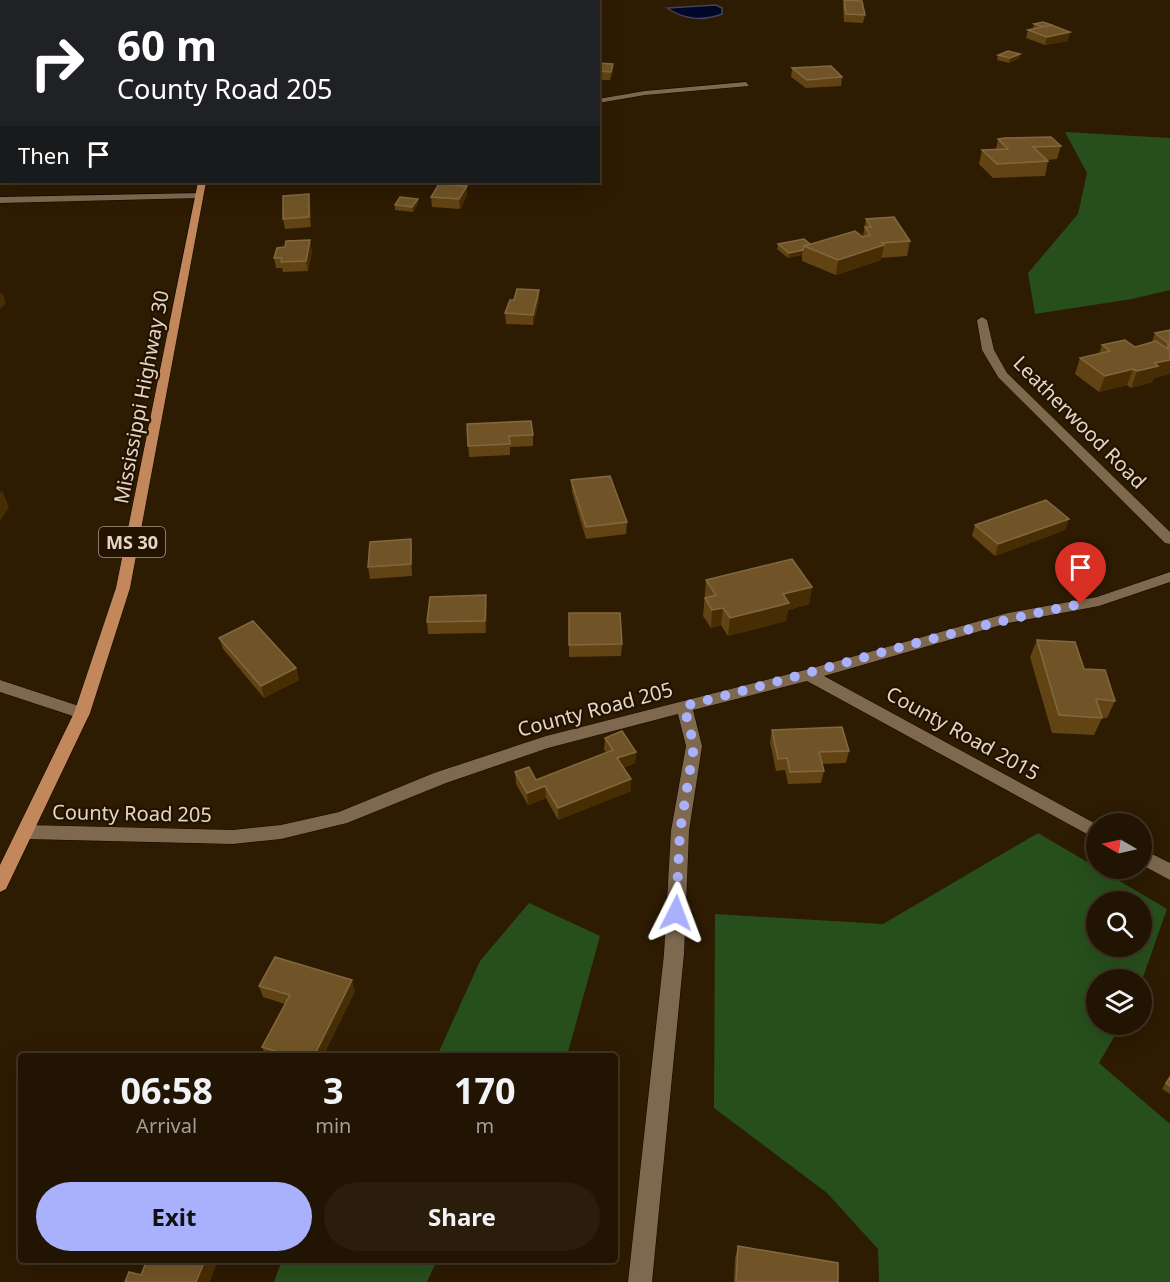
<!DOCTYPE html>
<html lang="en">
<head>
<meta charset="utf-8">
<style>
	body { margin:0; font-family:"Noto Sans",sans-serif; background:#2a1d0c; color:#f1f3f6; height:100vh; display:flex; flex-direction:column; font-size:22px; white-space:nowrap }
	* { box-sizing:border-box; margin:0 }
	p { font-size:20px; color:#a29e99 }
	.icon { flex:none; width:33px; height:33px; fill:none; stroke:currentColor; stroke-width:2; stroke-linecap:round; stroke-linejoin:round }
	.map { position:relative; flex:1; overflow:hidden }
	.side { position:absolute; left:18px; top:1053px; width:600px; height:210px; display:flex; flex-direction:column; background:#221402; border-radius:6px; box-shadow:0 6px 24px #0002,0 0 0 2px #3f3324 }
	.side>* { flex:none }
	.hud { position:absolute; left:0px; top:0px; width:600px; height:183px; box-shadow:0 6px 24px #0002,0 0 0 2px #3f3324; background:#202124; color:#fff; overflow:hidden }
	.needle { width:39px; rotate:279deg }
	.tools { position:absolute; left:1086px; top:813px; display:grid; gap:12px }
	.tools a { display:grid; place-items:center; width:66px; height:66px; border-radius:50%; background:#221402; box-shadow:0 6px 24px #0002,0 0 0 2px #3f3324; font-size:30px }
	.pin { position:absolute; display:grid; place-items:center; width:51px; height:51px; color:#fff; margin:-62px -26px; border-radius:50% 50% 50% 0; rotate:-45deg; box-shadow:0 0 6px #0007 }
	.pin .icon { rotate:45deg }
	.me { position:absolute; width:66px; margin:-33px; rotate:3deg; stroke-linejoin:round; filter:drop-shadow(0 0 4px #0008) }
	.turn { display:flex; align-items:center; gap:21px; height:126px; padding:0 18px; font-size:27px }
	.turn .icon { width:78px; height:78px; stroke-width:2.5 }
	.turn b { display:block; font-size:42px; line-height:51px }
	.then { display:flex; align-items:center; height:57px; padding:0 18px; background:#0003; gap:12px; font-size:22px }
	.eta { display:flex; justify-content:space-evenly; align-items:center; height:102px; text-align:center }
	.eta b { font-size:36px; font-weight:700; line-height:42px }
	.button { display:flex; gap:12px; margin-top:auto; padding:12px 18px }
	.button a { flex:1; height:69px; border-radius:36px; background:#a9b0fc; color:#111; font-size:24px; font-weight:700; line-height:69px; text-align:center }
	.button a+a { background:#2a1d0c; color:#f1f3f6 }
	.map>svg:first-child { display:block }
</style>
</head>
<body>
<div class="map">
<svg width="1170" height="1282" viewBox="0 0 1170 1282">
	<rect width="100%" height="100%" fill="#2d1b02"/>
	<g fill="#274f1c" fill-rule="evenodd">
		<path d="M1065,132L1170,138V290L1132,299L1035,314L1028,273L1078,214L1087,173Z"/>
		<path d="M1038,833L1167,909L1142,980H1096V1024L1121,1025L1099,1063L1170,1124V1282H879L878,1249L827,1193L714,1108L715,914L883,924ZM1096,902H1142V946H1096Z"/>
		<path d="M529,903L600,936L567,1056H437L480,961Z"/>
		<path d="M282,1260H437L427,1282H274Z"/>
	</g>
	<path fill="#000729" stroke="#444559" stroke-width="1.5" d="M716,5L722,8V14C704,21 684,20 667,8Z"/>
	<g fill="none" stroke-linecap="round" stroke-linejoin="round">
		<defs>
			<rect id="lane" x="550" y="0" width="6" height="2"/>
			<g id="street">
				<path d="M746,82L749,86L645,95L598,103V99L645,91Z"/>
				<path d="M202,193L203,195L199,198L0,203V197Z"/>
				<path d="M982,317L987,320L994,350L1007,373L1170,532V544L1165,543L998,377L982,350L977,320Z"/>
				<path d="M1170,572V582L1099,606L1008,623L824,676L1096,824V839L807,681L693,710L702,746L689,831L684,954L652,1282H628L664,954L671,831L686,746L678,714L548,748L446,783L347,823L281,839L233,844L27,839L21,837L18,832L21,827L27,825L233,830L281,825L339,812L434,773L546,736L809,669L1008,613L1097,597Z"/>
				<path d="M0,680L88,709L90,713L88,717L82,719L0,692Z"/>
				<path d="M1142,849L1170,863V880L1142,865Z"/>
			</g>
			<g id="primary">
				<rect x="230" y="0" width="6" height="2"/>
				<path d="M198,182H206L130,588L90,713L6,889L0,892V865L74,713L116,588Z"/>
			</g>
		</defs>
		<use href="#lane" stroke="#140500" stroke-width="2"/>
		<use href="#street" stroke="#140500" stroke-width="1"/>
		<use href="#primary" stroke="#140500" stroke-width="1"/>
		<use href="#lane" fill="#7e694e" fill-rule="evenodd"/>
		<use href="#street" fill="#7e694e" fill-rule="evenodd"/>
		<use href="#primary" fill="#c2875b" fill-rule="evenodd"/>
	</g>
	<g fill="#624414">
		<path d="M844,0L865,15L863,23L844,22L843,8Z"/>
		<path d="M1043,22L1068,41L1045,45L1026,38L1028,30L1035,28H1033L1034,24Z"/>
		<path d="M1020,54L1019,58L1009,63L997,60L998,55Z"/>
		<path d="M598,63L613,72L610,80H598Z"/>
		<path d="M792,68L842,77L841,86L806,88L791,77Z"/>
		<rect x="0" y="129" width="2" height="16"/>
		<path d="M998,139L1061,146L1057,159L1047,160L1048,161L1045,176L993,178L979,164L982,150L996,149Z"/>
		<path d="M467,186V195L460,209L432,207L431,197Z"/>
		<path d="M418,199V204L413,212L395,210V205Z"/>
		<path d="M310,203L311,227L285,229L283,219Z"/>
		<path d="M866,219L910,241L907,256L881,258V260L836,275L802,261V255L788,258L777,249L778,244H810L863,236Z"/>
		<path d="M312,251L308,271L283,272L282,268H276L274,258Z"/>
		<path d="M514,300H539L533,325L506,324L505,313Z"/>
		<path d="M1170,330V374L1154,378L1152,382L1131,388L1127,385L1099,392L1075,374L1080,358L1099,354L1102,345L1135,347L1152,342L1155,333Z"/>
		<path d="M467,424L533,435V446L510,447V455L469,457Z"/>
		<path d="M571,480L627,522L626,534L586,539L572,492Z"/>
		<path d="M1069,519L1065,530L995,556L972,536L975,525Z"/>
		<path d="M411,539L412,551V576L370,579L368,567Z"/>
		<path d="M706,580L812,587L809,604L788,610L786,621L728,636L721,625L711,628L703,616Z"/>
		<path d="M487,607L486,633L428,634L427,622Z"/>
		<path d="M569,613L622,644L621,656L569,657Z"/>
		<path d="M219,638L296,668L299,680L264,698L223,649Z"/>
		<path d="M1037,640L1084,669L1115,701L1107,718H1102L1094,735L1052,733L1030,657Z"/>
		<path d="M772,730L849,751L846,763L822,764L824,771L821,783L788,784L785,770L776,771L770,742Z"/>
		<path d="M605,738L636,752L635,763L623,768L631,779V791L558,820L546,798L528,805L516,784L515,772L536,780L607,753L604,750Z"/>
		<path d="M259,986L355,991L323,1056H266L262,1047L285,1004L263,997Z"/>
		<path d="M1170,1075V1094L1162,1089Z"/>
		<path d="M738,1246L838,1282H734L735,1259Z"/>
	</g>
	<g fill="#472d04">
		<path d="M1070,32L1068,41L1045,45L1047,37Z"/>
		<path d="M1020,54L1019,58L1009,63L1010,58Z"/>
		<path d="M613,64V72L610,80L611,72Z"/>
		<path d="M467,186V195L460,209L459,199Z"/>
		<path d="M309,194L310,203L311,227L309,217Z"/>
		<path d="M418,199V204L413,212L412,207Z"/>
		<path d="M310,240L312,251L308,271L306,261Z"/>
		<path d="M884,245L881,260L836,275L838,260Z"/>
		<path d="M803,250L802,255L788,258L789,253Z"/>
		<path d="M539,290V300L533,325V315Z"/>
		<path d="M2,292L6,303L0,309V294Z"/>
		<path d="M1170,360V374L1154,378L1152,382L1131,388L1137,371L1155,363Z"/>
		<path d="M1133,369L1127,385L1099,392L1105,376Z"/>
		<path d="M2,490L9,507L0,521V493Z"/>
		<path d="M1069,519L1065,530L995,556L998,544Z"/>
		<path d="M411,539L412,551V576L411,564Z"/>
		<path d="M812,587L809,604L788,610L786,621L728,636L730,618L783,594Z"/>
		<path d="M486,595L487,607L486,633L485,621Z"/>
		<path d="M723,608L721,625L711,628L712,610Z"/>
		<path d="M296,668L299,680L264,698L261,686Z"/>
		<path d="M636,752L635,763L617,770V758Z"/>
		<path d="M631,779V791L558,820V808Z"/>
		<path d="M545,786L546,798L528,805L527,793Z"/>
		<path d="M352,980L355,991L323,1056H314Z"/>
		<path d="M205,1260H218L210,1282H196Z"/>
	</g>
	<g fill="#705427" stroke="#826840" stroke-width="1.5">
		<path d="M844,0L862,1L865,15L846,14Z"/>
		<path d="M1043,22L1052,25L1043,27L1034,24Z"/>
		<path d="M1051,25L1070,32L1047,37L1028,30Z"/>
		<path d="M1008,51L1020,54L1010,58L998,55Z"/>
		<path d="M598,63L613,64L611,72L598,71Z"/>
		<path d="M831,66L842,77L807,80L792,68Z"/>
		<path d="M1051,137L1061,146L1033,147L1048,161L997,164L982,150L1008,149L998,139L1005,138Z"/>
		<path d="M439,184L467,186L459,199L431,197Z"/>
		<path d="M309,194V217L283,219V196Z"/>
		<path d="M400,197L418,199L412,207L395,205Z"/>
		<path d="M894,217L910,241L882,243L884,245L838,260L804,246L855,231L863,237L870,235L865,227H871L866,219Z"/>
		<path d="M804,239L810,244L804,246L803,250L789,253L778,244Z"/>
		<path d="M310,240L306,261L281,262L282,258H274L277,248L285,247L286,241Z"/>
		<path d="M517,289L539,290L533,315L505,313L510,300H514Z"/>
		<path d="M1170,330V360L1155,363L1158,366L1137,371L1133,369L1105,376L1080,358L1110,351L1102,345L1125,340L1135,347L1156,341L1168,349V343L1155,333Z"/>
		<path d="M531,421L533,435L509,436L510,444L468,446L467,424Z"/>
		<path d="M610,476L627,522L586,527L571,480Z"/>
		<path d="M1046,500L1069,519L998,544L975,525Z"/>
		<path d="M411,539V564L368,567L370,542Z"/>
		<path d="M792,559L812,587L783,594L789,603L730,618L723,608L712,610L705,598L716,595L706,580Z"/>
		<path d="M486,595L485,621L427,622L430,597Z"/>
		<path d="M569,613H620L622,644L569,645Z"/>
		<path d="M253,621L296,668L261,686L219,638Z"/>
		<path d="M1037,640L1075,642L1084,669L1105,670L1115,701L1096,699L1102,718L1059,715Z"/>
		<path d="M842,727L849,751L819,752L824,771L790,772L787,758L778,759L772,730Z"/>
		<path d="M622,731L636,752L617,758L631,779L558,808L545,786L527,793L515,772L529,767L536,780L613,750L605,738Z"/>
		<path d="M275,957L352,980L314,1056H291L262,1047L290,995L259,986Z"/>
		<path d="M1170,1077V1086L1166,1083Z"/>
		<path d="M738,1246L838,1263V1282H736Z"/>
		<path d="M147,1260H205L196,1282H125L129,1272L141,1275Z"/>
	</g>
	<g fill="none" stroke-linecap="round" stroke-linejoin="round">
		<path stroke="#a9b0fc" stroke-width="10" stroke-dasharray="0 18" d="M676,913L680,831L694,746L684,706C817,673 947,630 1081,604"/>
	</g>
	<g text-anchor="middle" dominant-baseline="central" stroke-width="4.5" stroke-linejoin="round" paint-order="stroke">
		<rect fill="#231200" stroke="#a99c8c" stroke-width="1.5" x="99" y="527" width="66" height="30" rx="4.5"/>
		<g font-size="18" font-weight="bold" fill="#e3d7c8">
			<text x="132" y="542">MS 30</text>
		</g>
		<g font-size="20" fill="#e3d7c8" stroke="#231200">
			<text transform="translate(141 397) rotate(-79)">Mississippi Highway 30</text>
			<text transform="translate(1080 422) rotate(45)">Leatherwood Road</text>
			<text transform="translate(595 709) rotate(-15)">County Road 205</text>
			<text transform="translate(963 733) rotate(29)">County Road 2015</text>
			<text transform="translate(132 813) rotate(1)">County Road 205</text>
		</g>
	</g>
</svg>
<div class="tools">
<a><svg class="needle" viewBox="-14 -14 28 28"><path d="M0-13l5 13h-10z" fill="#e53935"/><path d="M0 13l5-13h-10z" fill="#a29e99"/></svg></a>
<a><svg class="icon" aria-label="search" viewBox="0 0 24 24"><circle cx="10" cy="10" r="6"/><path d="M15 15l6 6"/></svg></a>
<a><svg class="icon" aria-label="layers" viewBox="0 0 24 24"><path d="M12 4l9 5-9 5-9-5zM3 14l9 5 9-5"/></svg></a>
</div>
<div class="pin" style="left:1081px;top:604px;background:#d93025"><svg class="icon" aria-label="arrive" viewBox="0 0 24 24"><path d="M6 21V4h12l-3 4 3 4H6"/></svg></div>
<svg class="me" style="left:676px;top:913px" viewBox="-20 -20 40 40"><path d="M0-17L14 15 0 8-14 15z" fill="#a9b0fc" stroke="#fff" stroke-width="4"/></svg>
<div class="hud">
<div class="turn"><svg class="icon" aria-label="right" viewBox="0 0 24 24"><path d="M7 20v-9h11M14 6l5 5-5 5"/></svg><div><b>60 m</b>County Road 205</div></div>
<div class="then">Then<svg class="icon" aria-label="arrive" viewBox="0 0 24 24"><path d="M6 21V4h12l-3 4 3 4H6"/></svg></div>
</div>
<section class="side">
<div class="eta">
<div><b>06:58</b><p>Arrival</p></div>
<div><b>3</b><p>min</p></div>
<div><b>170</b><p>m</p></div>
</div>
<div class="button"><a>Exit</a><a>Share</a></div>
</section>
</div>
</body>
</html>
